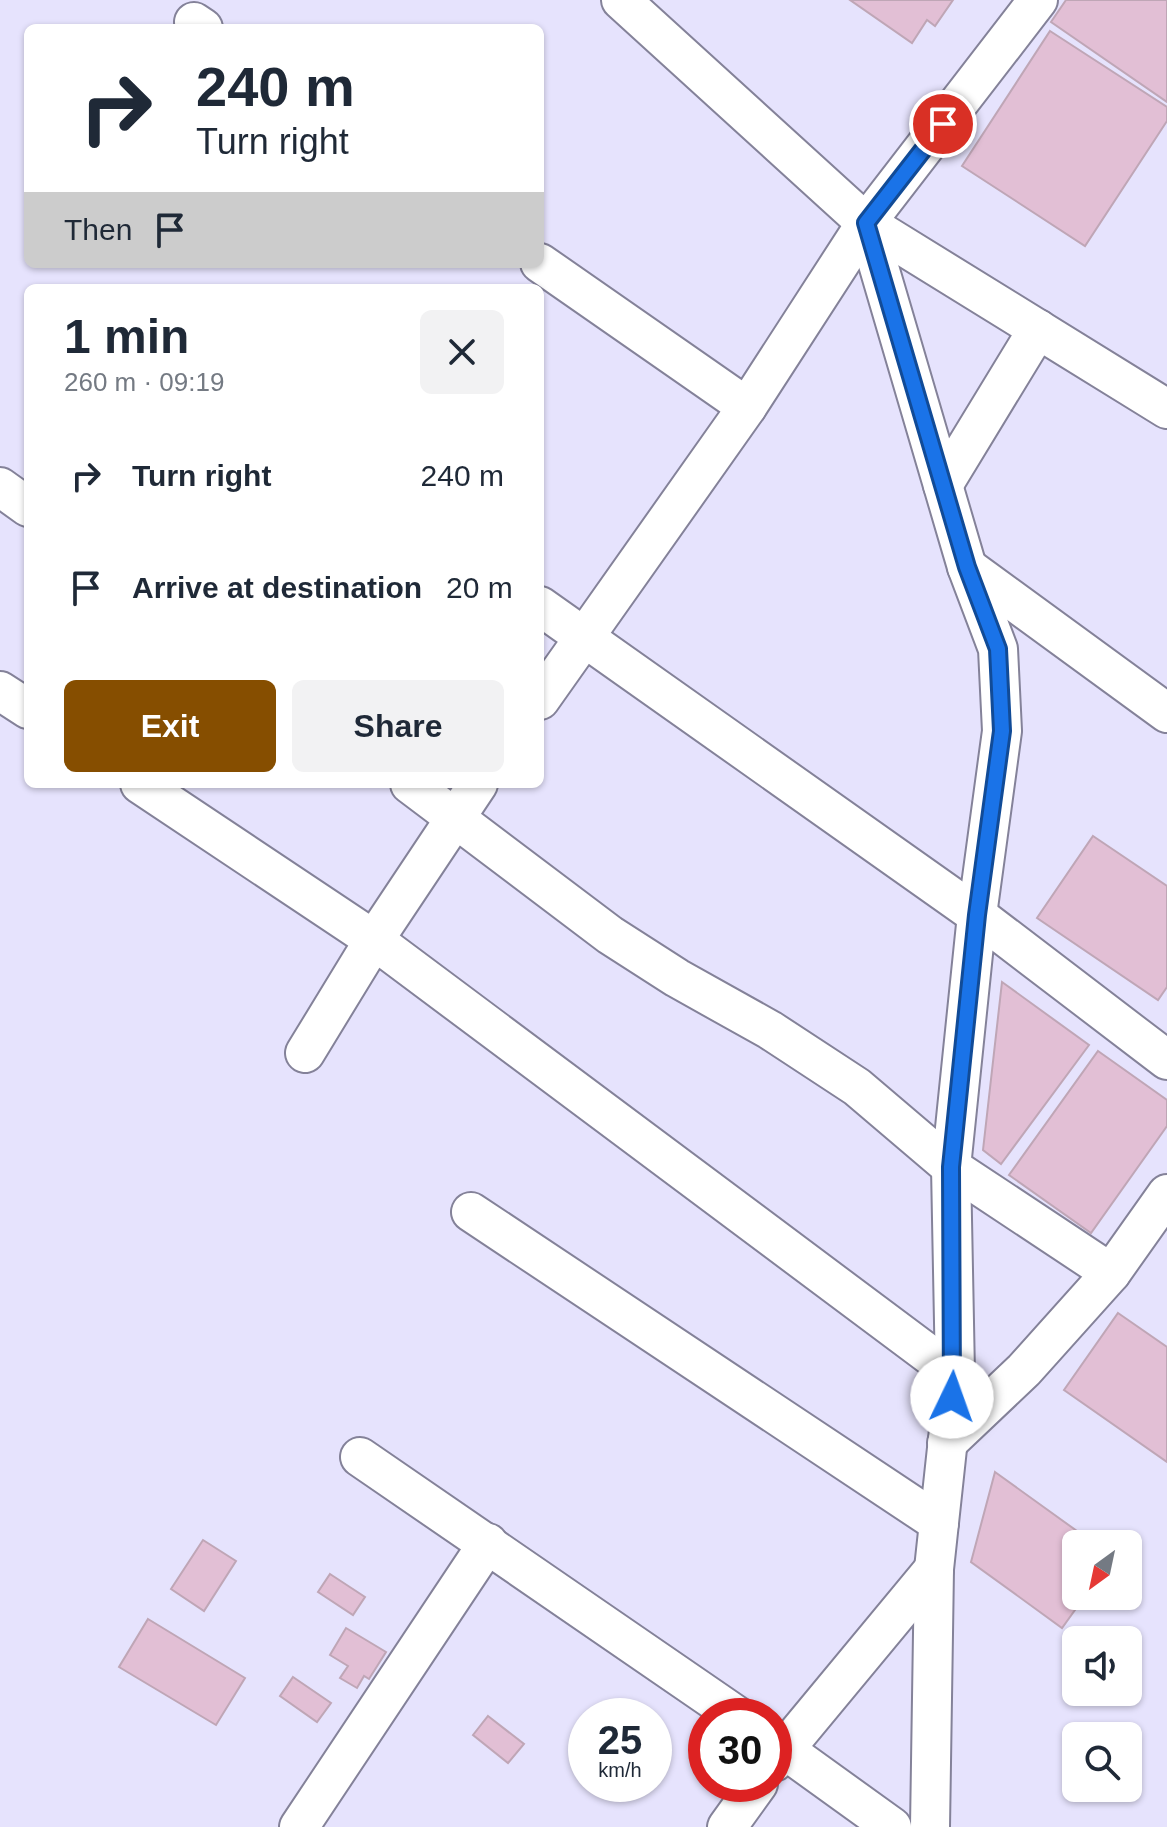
<!DOCTYPE html>
<html lang="en">
<head>
<meta charset="utf-8">
<style>
	body { margin:0; font-family:Arial,sans-serif; background:#f2f2f3; color:#1f2937; height:100vh; display:flex; flex-direction:column; font-size:30px; white-space:nowrap }
	* { box-sizing:border-box; margin:0 }
	p { font-size:26px; color:#747a83 }
	.icon { flex:none; width:44px; height:44px; fill:none; stroke:currentColor; stroke-width:2; stroke-linecap:round; stroke-linejoin:round }
	.map { position:relative; flex:1; overflow:hidden }
	.panel { position:absolute; left:24px; top:284px; width:520px; height:504px; display:flex; flex-direction:column; background:#fff; border-radius:12px; box-shadow:0 2px 6px #0004 }
	.panel>* { flex:none }
	.guide { position:absolute; left:24px; top:24px; width:520px; height:244px; border-radius:12px; box-shadow:0 2px 6px #0004; background:#fff; color:#1f2937; overflow:hidden }
	.needle { width:52px; rotate:213deg }
	.fabs { position:absolute; left:1062px; top:1530px; display:grid; gap:16px }
	.fabs a { display:grid; place-items:center; width:80px; height:80px; border-radius:12px; background:#fff; box-shadow:0 2px 6px #0004; font-size:40px }
	.speed { position:absolute; left:568px; top:1698px; display:flex; gap:16px; font-size:40px; font-weight:700; text-align:center }
	.speed>* { display:grid; place-content:center; width:104px; height:104px; border-radius:50%; background:#fff; box-shadow:0 2px 6px #0004; line-height:1 }
	.speed small { font-size:20px; font-weight:400 }
	.speed .limit { border:12px solid #d22; background:#fff; color:#111 }
	.pin { position:absolute; display:grid; place-items:center; width:68px; height:68px; color:#fff; margin:-34px; border:4px solid #fff; border-radius:50%; box-shadow:0 2px 8px #0007 }
	.me { position:absolute; width:88px; margin:-44px; rotate:3deg; stroke-linejoin:round; filter:drop-shadow(0 0 6px #0008) }
	.turn { display:flex; align-items:center; gap:28px; height:168px; padding:0 40px; font-size:36px }
	.turn .icon { width:104px; height:104px; stroke-width:2.5 }
	.turn b { display:block; font-size:56px; line-height:68px }
	.then { display:flex; align-items:center; height:76px; padding:0 40px; background:#0003; gap:16px; font-size:30px }
	.round { display:grid; place-items:center; flex:none; width:84px; height:84px; border-radius:12px; background:#f2f2f3 }
	.headline { display:flex; align-items:center; justify-content:space-between; height:136px; padding:0 40px }
	h1 { font-size:48px; font-weight:600; line-height:60px }
	.button { display:flex; gap:16px; margin-top:auto; padding:16px 40px }
	.button a { flex:1; height:92px; border-radius:12px; background:#864e00; color:#fff; font-size:32px; font-weight:600; line-height:92px; text-align:center }
	.button a+a { background:#f2f2f3; color:#1f2937 }
	ul { padding:0; list-style:none }
	li { display:flex; align-items:center; gap:24px; height:112px; padding:0 40px }
	li div { flex:1 }
	li b { display:block; font-size:30px }
	li em { font-style:normal }
	.map>svg:first-child { display:block }
</style>
</head>
<body>
<div class="map">
<svg width="1167" height="1827" viewBox="0 0 1167 1827">
	<rect width="100%" height="100%" fill="#e6e3fd"/>
	<g fill="#e2bfd5" stroke="#bfa6b6" stroke-width="2">
		<path d="M850,0H953L935,26L927,20L912,43Z"/>
		<path d="M1066,0H1167V102L1051,22Z"/>
		<path d="M1050,31L1167,107V121L1085,246L962,166Z"/>
		<path d="M1093,836L1167,886V987L1158,1000L1037,918Z"/>
		<path d="M1002,982L1089,1045L1001,1164L983,1150Z"/>
		<path d="M1098,1051L1167,1100V1126L1091,1233L1009,1175Z"/>
		<path d="M1118,1313L1167,1347V1462L1064,1390Z"/>
		<path d="M995,1472L1095,1544H1076V1596H1085L1062,1628L971,1562Z"/>
		<path d="M203,1540L236,1561L204,1611L171,1589Z"/>
		<path d="M330,1574L365,1597L353,1615L318,1592Z"/>
		<path d="M148,1619L245,1678L216,1725L119,1667Z"/>
		<path d="M346,1628L386,1652L369,1679L364,1676L357,1688L340,1678L348,1666L330,1655Z"/>
		<path d="M293,1677L331,1703L317,1722L280,1696Z"/>
		<path d="M488,1716L524,1744L508,1763L473,1735Z"/>
	</g>
	<g fill="none" stroke-linecap="round" stroke-linejoin="round">
		<defs>
			<g id="street">
				<path d="M621,0L866,223L1167,409"/>
				<path d="M194,22L203,28"/>
				<path d="M866,223L967,567L998,649L1002,731L977,915L951,1167L955,1374L934,1569L930,1827"/>
				<path d="M540,263L747,407"/>
				<path d="M943,485L1038,329"/>
				<path d="M0,487L28,507"/>
				<path d="M967,567L1167,713"/>
				<path d="M540,606L977,915L1167,1060"/>
				<path d="M0,691L28,709"/>
				<path d="M540,700L747,407L866,223L1038,0"/>
				<path d="M140,784L374,940L955,1374"/>
				<path d="M410,784L610,935L677,978L770,1030L857,1087L951,1167L1111,1273"/>
				<path d="M305,1053L374,940L478,784"/>
				<path d="M471,1212L939,1523"/>
				<path d="M947,1443L1024,1370L1111,1273L1167,1194"/>
				<path d="M360,1457L737,1716"/>
				<path d="M774,1742L892,1827"/>
				<path d="M774,1762L934,1569"/>
				<path d="M299,1827L488,1543"/>
				<path d="M727,1827L758,1784"/>
			</g>
		</defs>
		<use href="#street" stroke="#848299" stroke-width="42"/>
		<use href="#street" stroke="#fff" stroke-width="38"/>
	</g>
	<g fill="none" stroke-linecap="round" stroke-linejoin="round">
		<defs>
			<path id="route" d="M943,124L866,223L967,567L998,649L1002,731L977,915L951,1167L952,1397"/>
		</defs>
		<use href="#route" stroke="#114b97" stroke-width="20"/>
		<use href="#route" stroke="#1a73e8" stroke-width="14"/>
	</g>
</svg>
<div class="fabs">
<a><svg class="needle" viewBox="-14 -14 28 28"><path d="M0-13l5 13h-10z" fill="#e53935"/><path d="M0 13l5-13h-10z" fill="#747a83"/></svg></a>
<a><svg class="icon" aria-label="sound" viewBox="0 0 24 24"><path d="M4 9h4l5-4v14l-5-4H4zM17 9q2 3 0 6"/></svg></a>
<a><svg class="icon" aria-label="search" viewBox="0 0 24 24"><circle cx="10" cy="10" r="6"/><path d="M15 15l6 6"/></svg></a>
</div>
<div class="speed"><div>25<small>km/h</small></div><div class="limit">30</div></div>
<div class="pin" style="left:943px;top:124px;background:#d93025"><svg class="icon" aria-label="arrive" viewBox="0 0 24 24"><path d="M6 21V4h12l-3 4 3 4H6"/></svg></div>
<svg class="me" style="left:952px;top:1397px" viewBox="-20 -20 40 40"><circle r="19" fill="#fff"/><path d="M0-13L10 11 0 6-10 11z" fill="#1a73e8"/></svg>
<div class="guide">
<div class="turn"><svg class="icon" aria-label="right" viewBox="0 0 24 24"><path d="M7 20v-9h11M14 6l5 5-5 5"/></svg><div><b>240 m</b>Turn right</div></div>
<div class="then">Then<svg class="icon" aria-label="arrive" viewBox="0 0 24 24"><path d="M6 21V4h12l-3 4 3 4H6"/></svg></div>
</div>
<section class="panel">
<div class="headline"><div><h1>1 min</h1><p>260 m · 09:19</p></div><a class="round"><svg class="icon" aria-label="close" viewBox="0 0 24 24"><path d="M6 6l12 12M18 6L6 18"/></svg></a></div>
<ul>
<li><svg class="icon" aria-label="right" viewBox="0 0 24 24"><path d="M7 20v-9h11M14 6l5 5-5 5"/></svg><div><b>Turn right</b></div><em>240 m</em></li>
<li><svg class="icon" aria-label="arrive" viewBox="0 0 24 24"><path d="M6 21V4h12l-3 4 3 4H6"/></svg><div><b>Arrive at destination</b></div><em>20 m</em></li>
</ul>
<div class="button"><a>Exit</a><a>Share</a></div>
</section>
</div>
</body>
</html>
